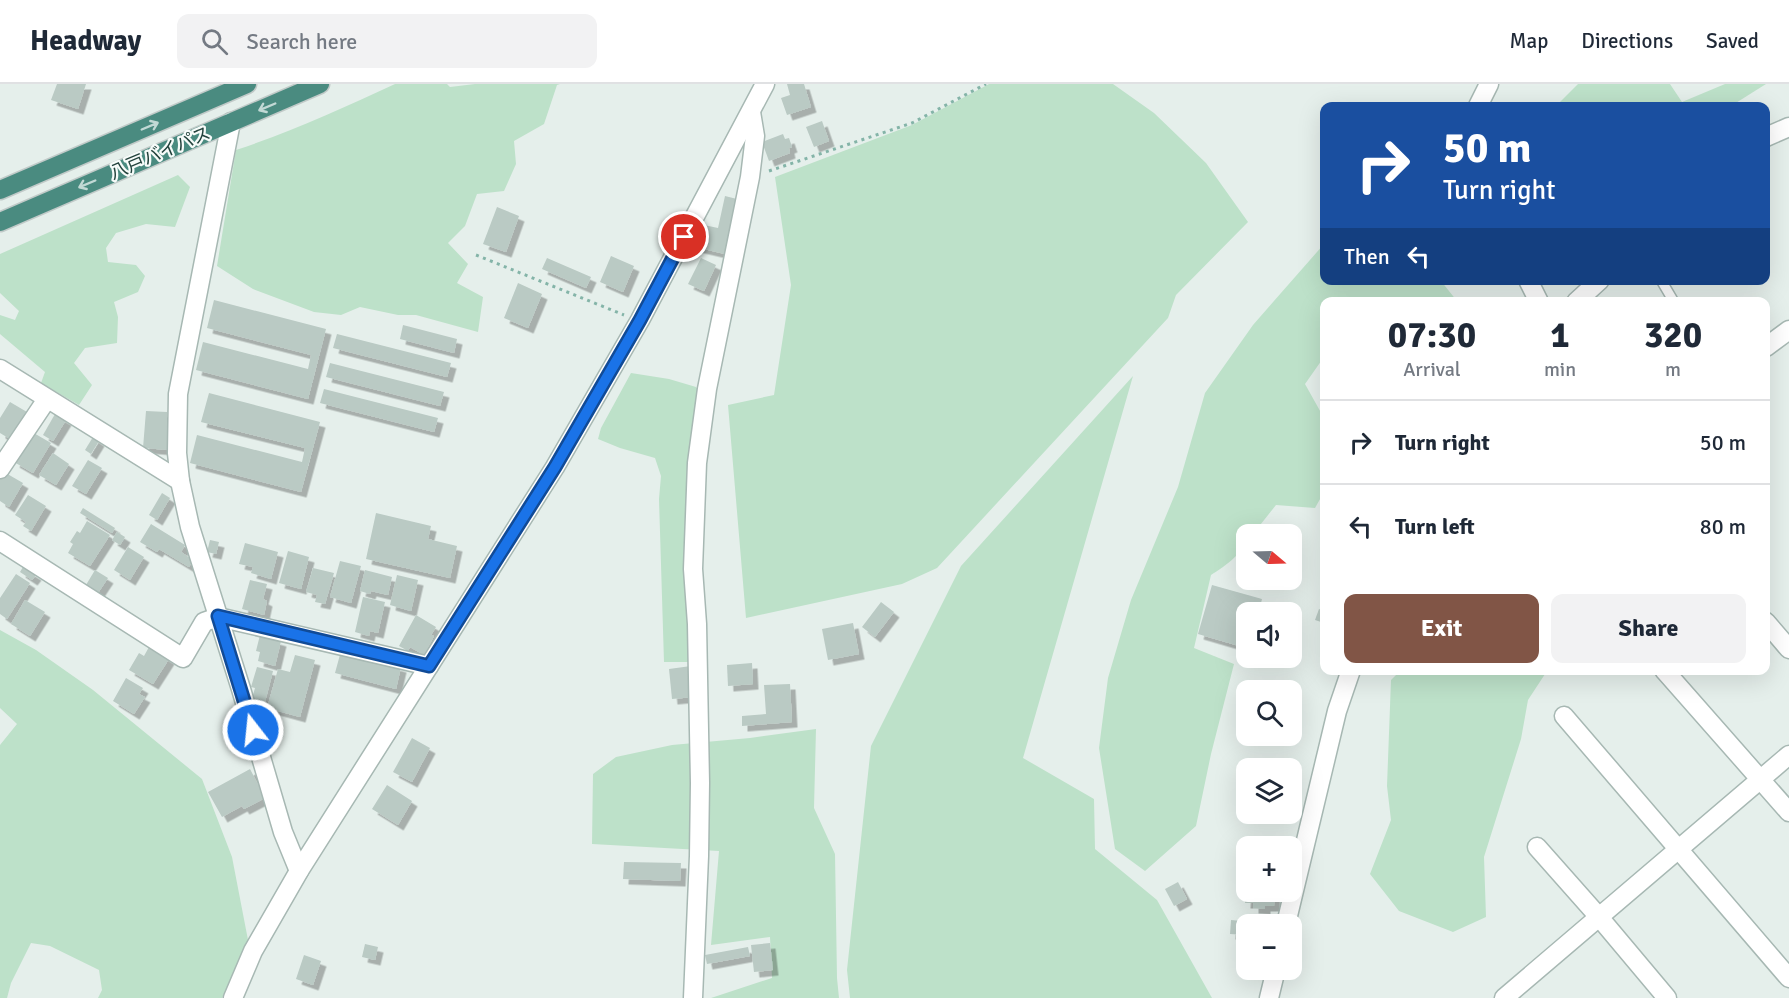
<!DOCTYPE html>
<html lang="en">
<head>
<meta charset="utf-8">
<style>
	body { margin:0; font-family:Signika,"Noto Sans JP",sans-serif; background:#f2f2f3; color:#1f2937; height:100vh; display:flex; flex-direction:column; font-size:22px; white-space:nowrap }
	* { box-sizing:border-box; margin:0 }
	p { font-size:20px; color:#747a83 }
	.icon { flex:none; width:33px; height:33px; fill:none; stroke:currentColor; stroke-width:2; stroke-linecap:round; stroke-linejoin:round }
	.map { position:relative; flex:1; overflow:hidden }
	.side { position:absolute; left:1320px; top:213px; width:450px; height:378px; display:flex; flex-direction:column; background:#fff; border-radius:12px; box-shadow:0 6px 24px #0002 }
	.side>* { flex:none }
	.hud { position:absolute; left:1320px; top:18px; width:450px; height:183px; border-radius:12px; box-shadow:0 6px 24px #0002; background:#1a4fa0; color:#fff; overflow:hidden }
	.needle { width:39px; rotate:109deg }
	.fabs { position:absolute; left:1236px; top:440px; display:grid; gap:12px }
	.fabs a { display:grid; place-items:center; width:66px; height:66px; border-radius:12px; background:#fff; box-shadow:0 6px 24px #0002; font-size:30px }
	.pin { position:absolute; display:grid; place-items:center; width:51px; height:51px; color:#fff; margin:-26px; border:3px solid #fff; border-radius:50%; box-shadow:0 2px 6px #0007 }
	.me { position:absolute; width:66px; margin:-33px; rotate:344deg; stroke-linejoin:round; filter:drop-shadow(0 0 4px #0008) }
	.turn { display:flex; align-items:center; gap:21px; height:126px; padding:0 24px; font-size:27px }
	.turn .icon { width:78px; height:78px; stroke-width:2.5 }
	.turn b { display:block; font-size:42px; line-height:51px }
	.then { display:flex; align-items:center; height:57px; padding:0 24px; background:#0003; gap:12px; font-size:22px }
	.eta { display:flex; justify-content:space-evenly; align-items:center; height:102px; text-align:center }
	.eta b { font-size:36px; font-weight:700; line-height:42px }
	.primary-button { display:flex; gap:12px; margin-top:auto; padding:12px 24px }
	.primary-button a { flex:1; height:69px; border-radius:12px; background:#815546; color:#fff; font-size:24px; font-weight:700; line-height:69px; text-align:center }
	.primary-button a+a { background:#f2f2f3; color:#1f2937 }
	ul { padding:0; list-style:none }
	li { display:flex; align-items:center; gap:18px; height:84px; padding:0 24px; border-top:2px solid #e0e1e3 }
	li div { flex:1 }
	li b { display:block; font-size:22px }
	li em { font-style:normal }
	header { display:flex; align-items:center; gap:36px; box-sizing:border-box; height:84px; padding:0 30px; background:#fff; border-bottom:2px solid #e0e1e3 }
	header strong { font-size:28px }
	nav { display:flex; gap:33px; margin-inline-start:auto; font-size:21px }
	.search { width:420px; height:54px; background:#f2f2f3; display:flex; align-items:center; gap:15px; box-sizing:border-box; padding:0 21px; border-radius:12px; color:#747a83; font-size:22px }
	.map>svg:first-child { display:block }
</style>
</head>
<body>
<header>
<strong>Headway</strong>
<div class="search"><svg class="icon" aria-label="search" viewBox="0 0 24 24"><circle cx="10" cy="10" r="6"/><path d="M15 15l6 6"/></svg>Search here</div>
<nav><a>Map</a><a>Directions</a><a>Saved</a></nav>
</header>
<div class="map">
<svg width="1789" height="914" viewBox="0 0 1789 914">
	<defs>
		<filter id="shadow"><feDropShadow dx="5.5" dy="5.5" stdDeviation="0" flood-color="#0004"/></filter>
	</defs>
	<rect width="100%" height="100%" fill="#e5efeb"/>
	<g fill="#bde1c9">
		<path d="M395,0H447L450,3L475,0H560L557,1L544,40L514,57L516,80L504,107L477,110L465,142L448,159L468,180L457,199L483,213L478,248L416,231H398L360,223L341,231L314,228L253,205L217,182L236,66C291,48 343,24 395,0Z"/>
		<path d="M989,0H1113L1154,29L1206,79L1248,138L1176,211L1168,234L937,484L902,500L746,534L728,321L774,311L791,201L775,93L912,41Z"/>
		<path d="M1578,0H1670L1682,18L1725,0H1766L1731,22H1556Z"/>
		<path d="M178,91L190,103L175,143L146,140L116,149L106,164L108,178L136,181L145,192L138,208L114,218L118,233L117,259L85,264L74,279L92,301L79,321L41,299L45,288L0,250V231L15,236L19,227L0,209V170Z"/>
		<path d="M1324,160V196L1441,197L1457,217L1324,218V273L1305,300L1324,334V408L1315,424L1276,421L1253,450H1246C1246,469 1225,482 1211,491L1194,564L1234,580L1211,670L1196,742L1145,787L1115,765L1099,664L1108,594L1131,516L1178,403L1205,309L1253,241Z"/>
		<path d="M631,289L669,295L696,303L699,308L690,578H664L659,415L661,392L655,374L620,364L598,355L601,344Z"/>
		<path d="M1133,292L1023,674L1094,715L1095,765L1157,816L1212,914H850L847,886L871,662L961,482Z"/>
		<path d="M0,546L36,566L93,606L202,695L232,773L248,856L222,914H98L102,906L99,886L50,862L31,859L11,899L7,914H0V661L17,640L0,624Z"/>
		<path d="M1400,587H1547L1528,616L1521,655L1484,773L1486,833L1453,848L1399,827L1370,790L1391,736L1387,702L1391,596Z"/>
		<path d="M816,645L814,724L835,770L837,894L839,914H711L772,894L770,853L711,861L719,767L592,760L593,690L616,673L672,661L750,654Z"/>
	</g>
	<g fill="#bacac4" filter="url(#shadow)">
		<path d="M57,0H86L78,25L51,16Z"/>
		<path d="M787,0H804L811,23L787,31L781,14L790,11Z"/>
		<path d="M822,37L829,57L814,63L806,43Z"/>
		<path d="M783,50L785,55L789,54L792,63L789,64L790,69L769,77L762,58Z"/>
		<path d="M725,112L737,115L725,170L695,163L698,149L702,150L704,141L718,144Z"/>
		<path d="M497,123L519,132L506,168L483,160Z"/>
		<path d="M611,172L634,182L623,208L600,198Z"/>
		<path d="M547,174L591,193L586,204L542,185Z"/>
		<path d="M701,174L716,181L704,207L688,200Z"/>
		<path d="M518,199L542,210L528,244L504,234Z"/>
		<path d="M214,216L326,245L308,315L196,286L203,258L308,285L311,271L207,244Z"/>
		<path d="M403,241L457,255L454,269L400,255Z"/>
		<path d="M337,250L451,279L447,293L333,264Z"/>
		<path d="M330,279L444,308L440,322L326,293Z"/>
		<path d="M324,305L438,334L434,348L320,319Z"/>
		<path d="M209,309L320,338L301,408L190,379L197,351L302,378L305,364L201,338Z"/>
		<path d="M10,318L27,328L10,355L0,349V334Z"/>
		<path d="M146,327L167,328V338H170L169,366L143,364Z"/>
		<path d="M55,330L66,336L53,357L43,351Z"/>
		<path d="M32,348L51,359L33,389L14,378Z"/>
		<path d="M93,353L99,357L91,370L85,366Z"/>
		<path d="M53,369L69,380L56,401L39,391Z"/>
		<path d="M88,376L102,384L86,410L72,402Z"/>
		<path d="M4,388L23,399L9,423L0,417V395Z"/>
		<path d="M162,409L170,414L157,436L149,431Z"/>
		<path d="M28,411L46,422L31,447L23,442L26,438L15,431Z"/>
		<path d="M83,424L115,444L112,449L80,429Z"/>
		<path d="M376,429L431,442L428,455L457,462L450,494L366,475Z"/>
		<path d="M87,437L110,451L90,482L68,469L73,460L70,458L77,447L80,449Z"/>
		<path d="M151,440L185,461L181,468L193,476L189,483L159,465L157,468L140,458Z"/>
		<path d="M117,448L125,453L120,461L112,456Z"/>
		<path d="M210,456L219,458L216,470L207,468Z"/>
		<path d="M245,459L278,468L271,495L251,489L253,483L239,480Z"/>
		<path d="M128,463L144,473L130,496L114,486Z"/>
		<path d="M288,467L309,473L301,505L279,499Z"/>
		<path d="M340,477L361,482L351,519L330,513Z"/>
		<path d="M23,483L36,491L32,496L20,488Z"/>
		<path d="M313,484L334,489L325,520L315,518L317,511L306,508Z"/>
		<path d="M95,486L108,494L98,509L86,501Z"/>
		<path d="M365,486L392,493L388,511L371,507L370,510L360,507Z"/>
		<path d="M16,490L30,499L7,535L0,530V514Z"/>
		<path d="M397,491L418,496L411,527L390,521Z"/>
		<path d="M250,496L267,500L263,515L267,517L264,531L242,525Z"/>
		<path d="M1212,501L1262,515L1261,519L1266,521L1264,528H1246V564L1198,550Z"/>
		<path d="M363,513L385,518L378,549L370,547L369,552L355,548Z"/>
		<path d="M25,516L45,528L30,552L11,540Z"/>
		<path d="M881,518L894,528L875,553L862,543Z"/>
		<path d="M1319,525L1324,527V539L1315,536Z"/>
		<path d="M416,531L436,543L431,551L434,552L424,571L410,563L408,567L399,562Z"/>
		<path d="M853,539L859,570L828,576L822,545Z"/>
		<path d="M260,551L281,557L275,582L258,577L260,568L256,567Z"/>
		<path d="M149,563L169,575L153,600L129,586L139,569L144,572Z"/>
		<path d="M341,567L401,583L396,605L335,589Z"/>
		<path d="M295,571L315,576L300,633L267,624L278,585L290,588Z"/>
		<path d="M752,579L753,600L728,602L727,581Z"/>
		<path d="M691,582L694,613L672,615L669,585Z"/>
		<path d="M257,583L273,587L264,622L251,618L255,604L251,603Z"/>
		<path d="M126,594L143,604L139,610L145,613L134,630L113,617Z"/>
		<path d="M790,600L792,638L742,642V632L766,630L764,601Z"/>
		<path d="M412,654L430,664L412,698L393,688Z"/>
		<path d="M250,685L265,714L244,725L242,722L222,733L208,708Z"/>
		<path d="M387,701L412,717L398,741L372,725Z"/>
		<path d="M624,778L681,779L680,797L623,795Z"/>
		<path d="M1178,798L1187,815L1174,822L1165,805Z"/>
		<path d="M1246,807H1275L1274,822H1265V825L1253,824V819H1245Z"/>
		<path d="M1231,836L1253,838L1252,840H1246V851L1230,850Z"/>
		<path d="M770,859L773,886L754,888L751,861Z"/>
		<path d="M365,860L378,863L375,876L362,873Z"/>
		<path d="M748,863L750,872L707,880L705,871Z"/>
		<path d="M304,871L321,877L313,901L296,895Z"/>
	</g>
	<g fill="none" stroke-linecap="round" stroke-linejoin="round">
		<defs>
			<path id="service" d="M1661,196L1674,218"/>
			<g id="minor">
				<path d="M1478,22L1489,0"/>
				<path d="M231,38L178,310L177,369L180,397L190,443L241,605L283,748L299,787"/>
				<path d="M1766,53L1789,43"/>
				<path d="M1528,196L1539,218"/>
				<path d="M1576,218L1600,196"/>
				<path d="M1766,263L1789,246"/>
				<path d="M0,285L180,397"/>
				<path d="M0,385L47,315"/>
				<path d="M0,457L183,574L204,538L218,533L429,582"/>
				<path d="M1766,538L1789,565"/>
				<path d="M1664,586L1789,728"/>
				<path d="M1564,632L1789,894"/>
				<path d="M1537,763L1599,833L1667,914"/>
				<path d="M1286,840L1337,627L1351,586"/>
				<path d="M693,914L699,772L700,699L697,540L693,485L697,379L707,305L750,93L755,52L751,28"/>
				<path d="M1269,914L1276,885"/>
				<path d="M1504,914L1789,671"/>
			</g>
			<path id="tertiary" d="M233,914L253,867L299,787L555,383L640,236L765,0"/>
			<g id="trunk">
				<path d="M0,106L247,0"/>
				<path d="M0,138L320,0"/>
			</g>
		</defs>
		<use href="#service" stroke="#a7b8b3" stroke-width="12"/>
		<use href="#minor" stroke="#a7b8b3" stroke-width="21"/>
		<use href="#tertiary" stroke="#a7b8b3" stroke-width="21"/>
		<use href="#trunk" stroke="#c1cac8" stroke-width="21"/>
		<g stroke="#84b4a8" stroke-width="3" stroke-dasharray="3 4.5" stroke-linecap="butt">
			<path d="M769,87L912,39L986,0"/>
			<path d="M476,171L624,231"/>
		</g>
		<use href="#service" stroke="#fff" stroke-width="9"/>
		<use href="#minor" stroke="#fff" stroke-width="18"/>
		<use href="#tertiary" stroke="#fff" stroke-width="18"/>
		<use href="#trunk" stroke="#4a8b80" stroke-width="18"/>
	</g>
	<defs><path id="oneway-shaft" d="M-6 0H5M1.5-3L5.5 0L1.5 3" fill="none" stroke-width="1.6" stroke-linecap="round" stroke-linejoin="round" transform="scale(1.5)"/></defs>
	<g stroke="#c2d9d5">
		<use href="#oneway-shaft" transform="translate(267 23) rotate(157)"/>
		<use href="#oneway-shaft" transform="translate(150 42) rotate(-23)"/>
		<use href="#oneway-shaft" transform="translate(87 100) rotate(157)"/>
	</g>
	<g fill="none" stroke-linecap="round" stroke-linejoin="round">
		<defs>
			<path id="route" d="M253,646L218,532L429,582L555,383L640,236L684,153"/>
		</defs>
		<use href="#route" stroke="#114b97" stroke-width="15"/>
		<use href="#route" stroke="#1a73e8" stroke-width="10"/>
	</g>
	<g text-anchor="middle" dominant-baseline="central" stroke-width="4.5" stroke-linejoin="round" paint-order="stroke">
		<g font-size="18" fill="#22423c" stroke="#f6fbf9">
			<text transform="translate(160 69) rotate(-23)">八戸バイパス</text>
		</g>
	</g>
</svg>
<div class="fabs">
<a><svg class="needle" viewBox="-14 -14 28 28"><path d="M0-13l5 13h-10z" fill="#e53935"/><path d="M0 13l5-13h-10z" fill="#747a83"/></svg></a>
<a><svg class="icon" aria-label="sound" viewBox="0 0 24 24"><path d="M4 9h4l5-4v14l-5-4H4zM17 9q2 3 0 6"/></svg></a>
<a><svg class="icon" aria-label="search" viewBox="0 0 24 24"><circle cx="10" cy="10" r="6"/><path d="M15 15l6 6"/></svg></a>
<a><svg class="icon" aria-label="layers" viewBox="0 0 24 24"><path d="M12 4l9 5-9 5-9-5zM3 14l9 5 9-5"/></svg></a>
<a>+</a>
<a>−</a>
</div>
<div class="pin" style="left:684px;top:153px;background:#d93025"><svg class="icon" aria-label="arrive" viewBox="0 0 24 24"><path d="M6 21V4h12l-3 4 3 4H6"/></svg></div>
<svg class="me" style="left:253px;top:646px" viewBox="-20 -20 40 40"><circle r="17" fill="#1a73e8" stroke="#fff" stroke-width="3"/><path d="M0-11L8 9 0 5-8 9z" fill="#fff"/></svg>
<div class="hud">
<div class="turn"><svg class="icon" aria-label="right" viewBox="0 0 24 24"><path d="M7 20v-9h11M14 6l5 5-5 5"/></svg><div><b>50 m</b>Turn right</div></div>
<div class="then">Then<svg class="icon" aria-label="left" viewBox="0 0 24 24"><path d="M17 20v-9H6M10 6l-5 5 5 5"/></svg></div>
</div>
<section class="side">
<div class="eta">
<div><b>07:30</b><p>Arrival</p></div>
<div><b>1</b><p>min</p></div>
<div><b>320</b><p>m</p></div>
</div>
<ul>
<li><svg class="icon" aria-label="right" viewBox="0 0 24 24"><path d="M7 20v-9h11M14 6l5 5-5 5"/></svg><div><b>Turn right</b></div><em>50 m</em></li>
<li><svg class="icon" aria-label="left" viewBox="0 0 24 24"><path d="M17 20v-9H6M10 6l-5 5 5 5"/></svg><div><b>Turn left</b></div><em>80 m</em></li>
</ul>
<div class="primary-button"><a>Exit</a><a>Share</a></div>
</section>
</div>
</body>
</html>
